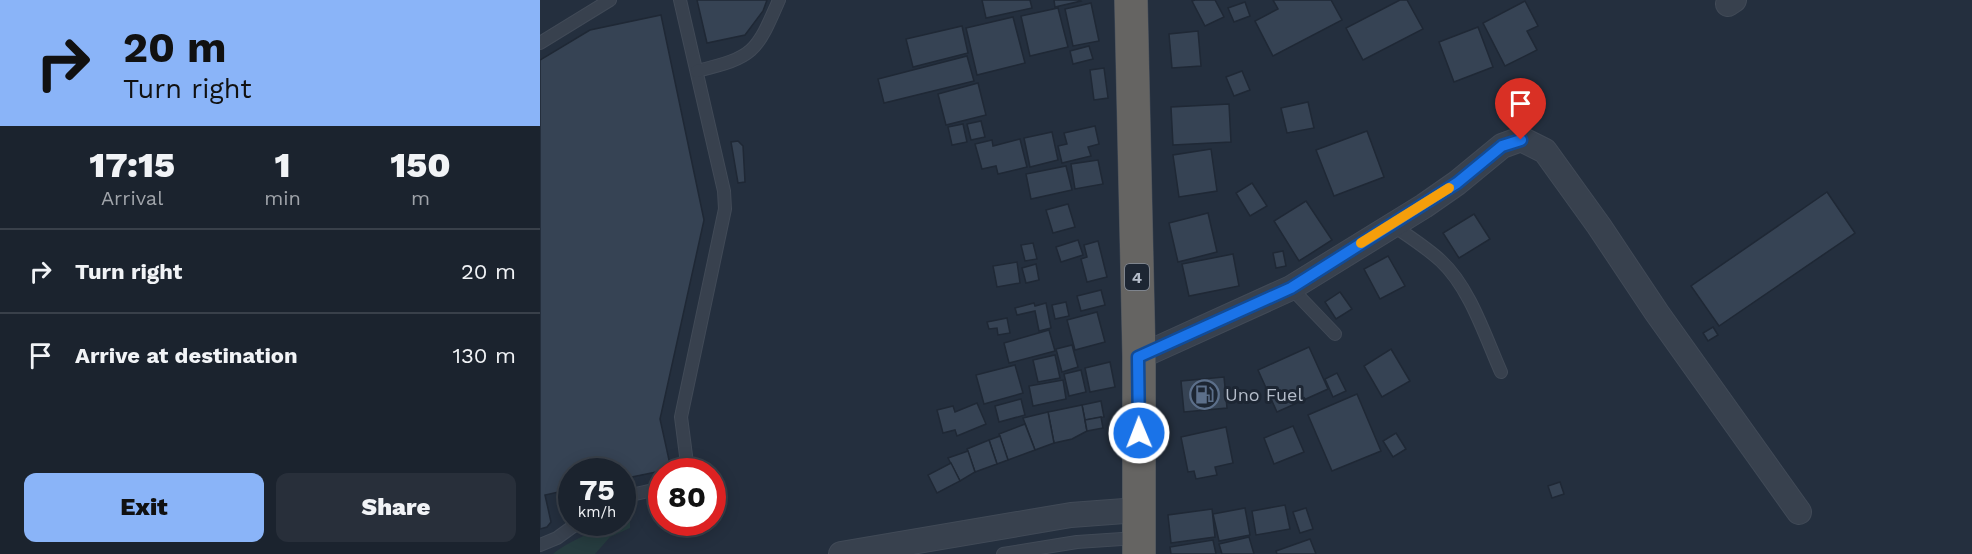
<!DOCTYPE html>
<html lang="en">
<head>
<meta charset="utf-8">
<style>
	body { margin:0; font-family:"Work Sans",sans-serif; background:#282f3a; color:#f1f3f6; height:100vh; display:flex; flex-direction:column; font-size:22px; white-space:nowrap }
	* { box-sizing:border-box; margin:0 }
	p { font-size:20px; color:#a0a4aa }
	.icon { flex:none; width:33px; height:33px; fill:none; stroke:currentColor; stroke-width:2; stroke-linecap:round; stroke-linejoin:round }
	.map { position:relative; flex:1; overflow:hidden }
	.sheet { display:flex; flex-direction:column; background:#1b232e; width:540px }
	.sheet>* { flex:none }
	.banner { background:#8ab4f8; color:#111; overflow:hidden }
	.speed { position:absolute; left:18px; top:458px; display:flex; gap:12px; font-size:30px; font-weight:700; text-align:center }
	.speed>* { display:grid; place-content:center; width:78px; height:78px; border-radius:50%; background:#1b232e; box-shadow:0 3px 15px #0003,0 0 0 2px #39404a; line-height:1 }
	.speed small { font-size:15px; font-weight:400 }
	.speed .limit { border:9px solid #d22; background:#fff; color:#111 }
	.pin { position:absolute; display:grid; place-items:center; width:51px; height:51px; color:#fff; margin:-62px -26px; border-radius:50% 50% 50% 0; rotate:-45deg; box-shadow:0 0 6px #0007 }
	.pin .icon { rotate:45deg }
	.me { position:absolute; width:66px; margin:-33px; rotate:359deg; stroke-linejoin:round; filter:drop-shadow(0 0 4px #0008) }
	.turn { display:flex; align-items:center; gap:21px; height:126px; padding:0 24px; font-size:27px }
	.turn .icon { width:78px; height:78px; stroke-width:2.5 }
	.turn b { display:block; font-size:42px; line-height:51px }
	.eta { display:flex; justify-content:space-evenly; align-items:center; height:102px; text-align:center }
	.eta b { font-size:36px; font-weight:800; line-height:42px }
	.button { display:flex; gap:12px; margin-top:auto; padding:12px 24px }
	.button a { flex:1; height:69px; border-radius:12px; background:#8ab4f8; color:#111; font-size:24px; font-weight:800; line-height:69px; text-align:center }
	.button a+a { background:#282f3a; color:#f1f3f6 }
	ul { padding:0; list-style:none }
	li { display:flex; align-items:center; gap:18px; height:84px; padding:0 24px; border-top:2px solid #39404a }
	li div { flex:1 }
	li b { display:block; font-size:22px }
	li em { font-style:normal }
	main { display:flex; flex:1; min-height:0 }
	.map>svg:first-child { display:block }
</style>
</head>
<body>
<main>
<section class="sheet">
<div class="banner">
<div class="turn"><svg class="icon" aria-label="right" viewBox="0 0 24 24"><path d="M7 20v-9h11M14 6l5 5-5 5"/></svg><div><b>20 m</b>Turn right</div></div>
</div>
<div class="eta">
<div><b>17:15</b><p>Arrival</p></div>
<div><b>1</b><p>min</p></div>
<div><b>150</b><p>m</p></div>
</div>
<ul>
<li><svg class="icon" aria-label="right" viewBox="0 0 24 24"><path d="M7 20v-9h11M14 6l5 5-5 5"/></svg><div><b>Turn right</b></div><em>20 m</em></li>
<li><svg class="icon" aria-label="arrive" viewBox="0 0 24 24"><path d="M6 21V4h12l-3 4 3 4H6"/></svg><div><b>Arrive at destination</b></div><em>130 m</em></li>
</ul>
<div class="button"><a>Exit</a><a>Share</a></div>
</section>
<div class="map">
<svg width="1432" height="554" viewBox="0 0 1432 554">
	<rect width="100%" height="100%" fill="#242f3e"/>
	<path fill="#263c3f" d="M90,518V528L70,537L55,554H13C27,541 74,522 90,518Z"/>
	<g fill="#364354" stroke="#1f2835" stroke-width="1.5">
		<path d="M157,0H227L223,11L205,35L167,43Z"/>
		<path d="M442,0H490L492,8L446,18Z"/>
		<path d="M514,0H540L541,1L515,7Z"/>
		<path d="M655,0H675L684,17L665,26L652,1Z"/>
		<path d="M733,0H791L802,20L733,56L715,21L738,9Z"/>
		<path d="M860,0H867L883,29L823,60L806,28Z"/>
		<path d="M985,1L998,26L987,31L997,50L965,66L943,23Z"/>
		<path d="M705,2L710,16L694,22L688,8Z"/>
		<path d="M551,3L559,41L533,46L525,9Z"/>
		<path d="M518,8L528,47L490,56L481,16Z"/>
		<path d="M121,15L164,220L120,419L131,469L82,479V471H32V489L5,495L11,522L7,527L0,529V60L50,30Z"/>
		<path d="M473,17L485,63L437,75L426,28Z"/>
		<path d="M422,26L428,53L373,67L366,39Z"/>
		<path d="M938,27L953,67L914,82L899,42Z"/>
		<path d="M658,31L661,66L632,68L629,34Z"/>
		<path d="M549,46L553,59L533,64L530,51Z"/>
		<path d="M427,56L434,81L344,103L338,79Z"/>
		<path d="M564,68L568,98L554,100L550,70Z"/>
		<path d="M702,71L710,90L694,96L686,77Z"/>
		<path d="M438,83L446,115L406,125L398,94Z"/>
		<path d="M768,102L774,128L747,133L741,108Z"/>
		<path d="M689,104L691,142L633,145L631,107Z"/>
		<path d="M441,121L445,137L431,140L427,124Z"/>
		<path d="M423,124L427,142L412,145L408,127Z"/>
		<path d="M555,126L559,144L548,147L551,156L522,163L518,146L527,144L524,133Z"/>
		<path d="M827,131L844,177L794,196L776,150Z"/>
		<path d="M512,132L518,160L490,167L484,138Z"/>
		<path d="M480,139L487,167L458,174L456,166L442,169L435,144L452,140L453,146Z"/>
		<path d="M198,141L203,146L205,182L198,183L191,142Z"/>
		<path d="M671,149L677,191L639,197L633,155Z"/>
		<path d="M558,160L563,184L535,189L531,164Z"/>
		<path d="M526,166L532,190L491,199L486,174Z"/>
		<path d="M712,183L727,206L710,216L696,193Z"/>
		<path d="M1287,192L1315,233L1179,326L1151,286Z"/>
		<path d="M766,201L792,240L759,261L734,221Z"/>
		<path d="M528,204L535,227L513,233L506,210Z"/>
		<path d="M668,213L677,252L638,262L629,223Z"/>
		<path d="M934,214L950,239L919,258L903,233Z"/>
		<path d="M538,240L543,255L521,262L516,247Z"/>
		<path d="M558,241L567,277L547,282L541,259L547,257L544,245Z"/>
		<path d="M493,243L497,259L485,261L481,245Z"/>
		<path d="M743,251L746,266L736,268L733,253Z"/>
		<path d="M693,254L699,286L649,296L642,264Z"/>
		<path d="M848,256L865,286L840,299L824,269Z"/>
		<path d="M477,262L480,283L457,287L453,266Z"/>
		<path d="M496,264L499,280L486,283L482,268Z"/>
		<path d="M561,290L565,305L541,311L537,296Z"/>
		<path d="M800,292L812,309L796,319L785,302Z"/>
		<path d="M526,302L529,316L515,319L512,305Z"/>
		<path d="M494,303L495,306L506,303L511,328L499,331L495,311L477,315L475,308Z"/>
		<path d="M557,312L565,342L535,350L527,320Z"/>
		<path d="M467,318L470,333L458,335L457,328L449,329L447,322Z"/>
		<path d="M1173,327L1178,335L1168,341L1163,333Z"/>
		<path d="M509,330L515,351L469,363L464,343Z"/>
		<path d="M532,345L538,367L522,372L516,349Z"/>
		<path d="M769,347L788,389L737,412L718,370Z"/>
		<path d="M851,349L870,381L842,397L824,366Z"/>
		<path d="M515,355L520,378L498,382L493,360Z"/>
		<path d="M570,362L575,387L550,392L545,368Z"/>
		<path d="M475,365L483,393L444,404L436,375Z"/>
		<path d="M541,370L546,392L529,396L524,374Z"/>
		<path d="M797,373L806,391L793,397L785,379Z"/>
		<path d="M684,377L687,408L644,412L641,381Z"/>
		<path d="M523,380L526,399L493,406L489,386Z"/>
		<path d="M817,394L841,451L792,471L768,415Z"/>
		<path d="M481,399L485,415L459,422L455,406Z"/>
		<path d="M561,401L564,417L545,420L542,405Z"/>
		<path d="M437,403L446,424L417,436L415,430L403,433L397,410L413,406L415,412Z"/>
		<path d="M542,405L547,431L532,439L514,443L508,412Z"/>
		<path d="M508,412L514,443L495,450L483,418Z"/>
		<path d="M561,417L563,428L547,431L545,420Z"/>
		<path d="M485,424L495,450L468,460L459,434Z"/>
		<path d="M753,426L764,452L734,464L724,438Z"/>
		<path d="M686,427L693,463L675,467L677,475L656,479L654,471L648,472L641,437Z"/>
		<path d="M856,433L866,449L853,457L843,441Z"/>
		<path d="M460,436L468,460L457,464L449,440Z"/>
		<path d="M449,440L457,464L435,472L427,449Z"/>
		<path d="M428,451L435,472L420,481L408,458Z"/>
		<path d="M411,463L420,481L397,493L388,475Z"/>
		<path d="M1020,482L1024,494L1012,498L1008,486Z"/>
		<path d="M745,505L750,529L716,535L712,511Z"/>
		<path d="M705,508L710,535L679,541L673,514Z"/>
		<path d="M766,508L773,529L760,533L753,512Z"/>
		<path d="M672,509L675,537L631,543L628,515Z"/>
		<path d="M709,537L714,554H682L679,544Z"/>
		<path d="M770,539L776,554H737L736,551Z"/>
		<path d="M673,540L676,554H631L630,547Z"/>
	</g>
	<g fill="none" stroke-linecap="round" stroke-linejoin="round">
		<defs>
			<g id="service">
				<path d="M140,0L184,191L185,209L141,417L148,471"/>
				<path d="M0,43L70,0"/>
				<path d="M157,71C214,57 216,53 239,0"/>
				<path d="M851,224C868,236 886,247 901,261C930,288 945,336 961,372"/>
				<path d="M751,288L795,334"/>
				<path d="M82,497L122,488"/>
				<path d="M0,545L17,538L39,522"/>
				<path d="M463,554L537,542L597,538"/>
			</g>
			<g id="minor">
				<path d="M1188,4L1194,0"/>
				<path d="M599,357L751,288L884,206L917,183L962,146L981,139L1005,151L1059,226L1117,313L1259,512"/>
				<path d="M301,554L531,515L598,510"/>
			</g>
			<path id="trunk" d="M591,0L599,357V554"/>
		</defs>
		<use href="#service" stroke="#414a57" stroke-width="14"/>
		<use href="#minor" stroke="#414a57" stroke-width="26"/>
		<use href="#trunk" stroke="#434c59" stroke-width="34"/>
		<use href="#service" stroke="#38414e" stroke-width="12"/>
		<use href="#minor" stroke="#38414e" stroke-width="24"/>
		<use href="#trunk" stroke="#656462" stroke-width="33"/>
	</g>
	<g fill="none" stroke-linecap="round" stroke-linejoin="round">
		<defs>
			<path id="route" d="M599,433L598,357L751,288L917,183L962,146L981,140"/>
		</defs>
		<use href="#route" stroke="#114b97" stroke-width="15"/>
		<use href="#route" stroke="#1a73e8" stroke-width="10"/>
		<path stroke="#f59e0b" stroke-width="10" d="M821,243L909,188"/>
	</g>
	<defs>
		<symbol id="fuel-ring" viewBox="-11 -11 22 22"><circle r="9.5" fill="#1d2633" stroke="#5c6f8a" stroke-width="1.5"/><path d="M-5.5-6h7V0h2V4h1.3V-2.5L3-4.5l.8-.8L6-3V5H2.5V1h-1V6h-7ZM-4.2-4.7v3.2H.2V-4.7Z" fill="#5c6f8a"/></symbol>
	</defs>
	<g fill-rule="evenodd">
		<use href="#fuel-ring" x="648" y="378" width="33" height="33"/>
	</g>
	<g text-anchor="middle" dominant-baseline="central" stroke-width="6" stroke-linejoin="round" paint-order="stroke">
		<rect fill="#1d2633" stroke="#878f9c" stroke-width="1.5" x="585" y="264" width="24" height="26" rx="4.5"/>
		<g font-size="16" font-weight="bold" fill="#b4bcc9">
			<text x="597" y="277">4</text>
		</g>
		<g font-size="18" fill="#b4bcc9" stroke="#1d2633" text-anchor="start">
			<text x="685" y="394">Uno Fuel</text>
		</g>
	</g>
</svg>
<div class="speed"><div>75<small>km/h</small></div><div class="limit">80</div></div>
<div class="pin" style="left:981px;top:140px;background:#d93025"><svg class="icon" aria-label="arrive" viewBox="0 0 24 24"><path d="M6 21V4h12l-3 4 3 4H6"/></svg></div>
<svg class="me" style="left:599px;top:433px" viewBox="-20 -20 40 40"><circle r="17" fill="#1a73e8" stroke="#fff" stroke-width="3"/><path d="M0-11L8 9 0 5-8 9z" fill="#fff"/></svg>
</div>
</main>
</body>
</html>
